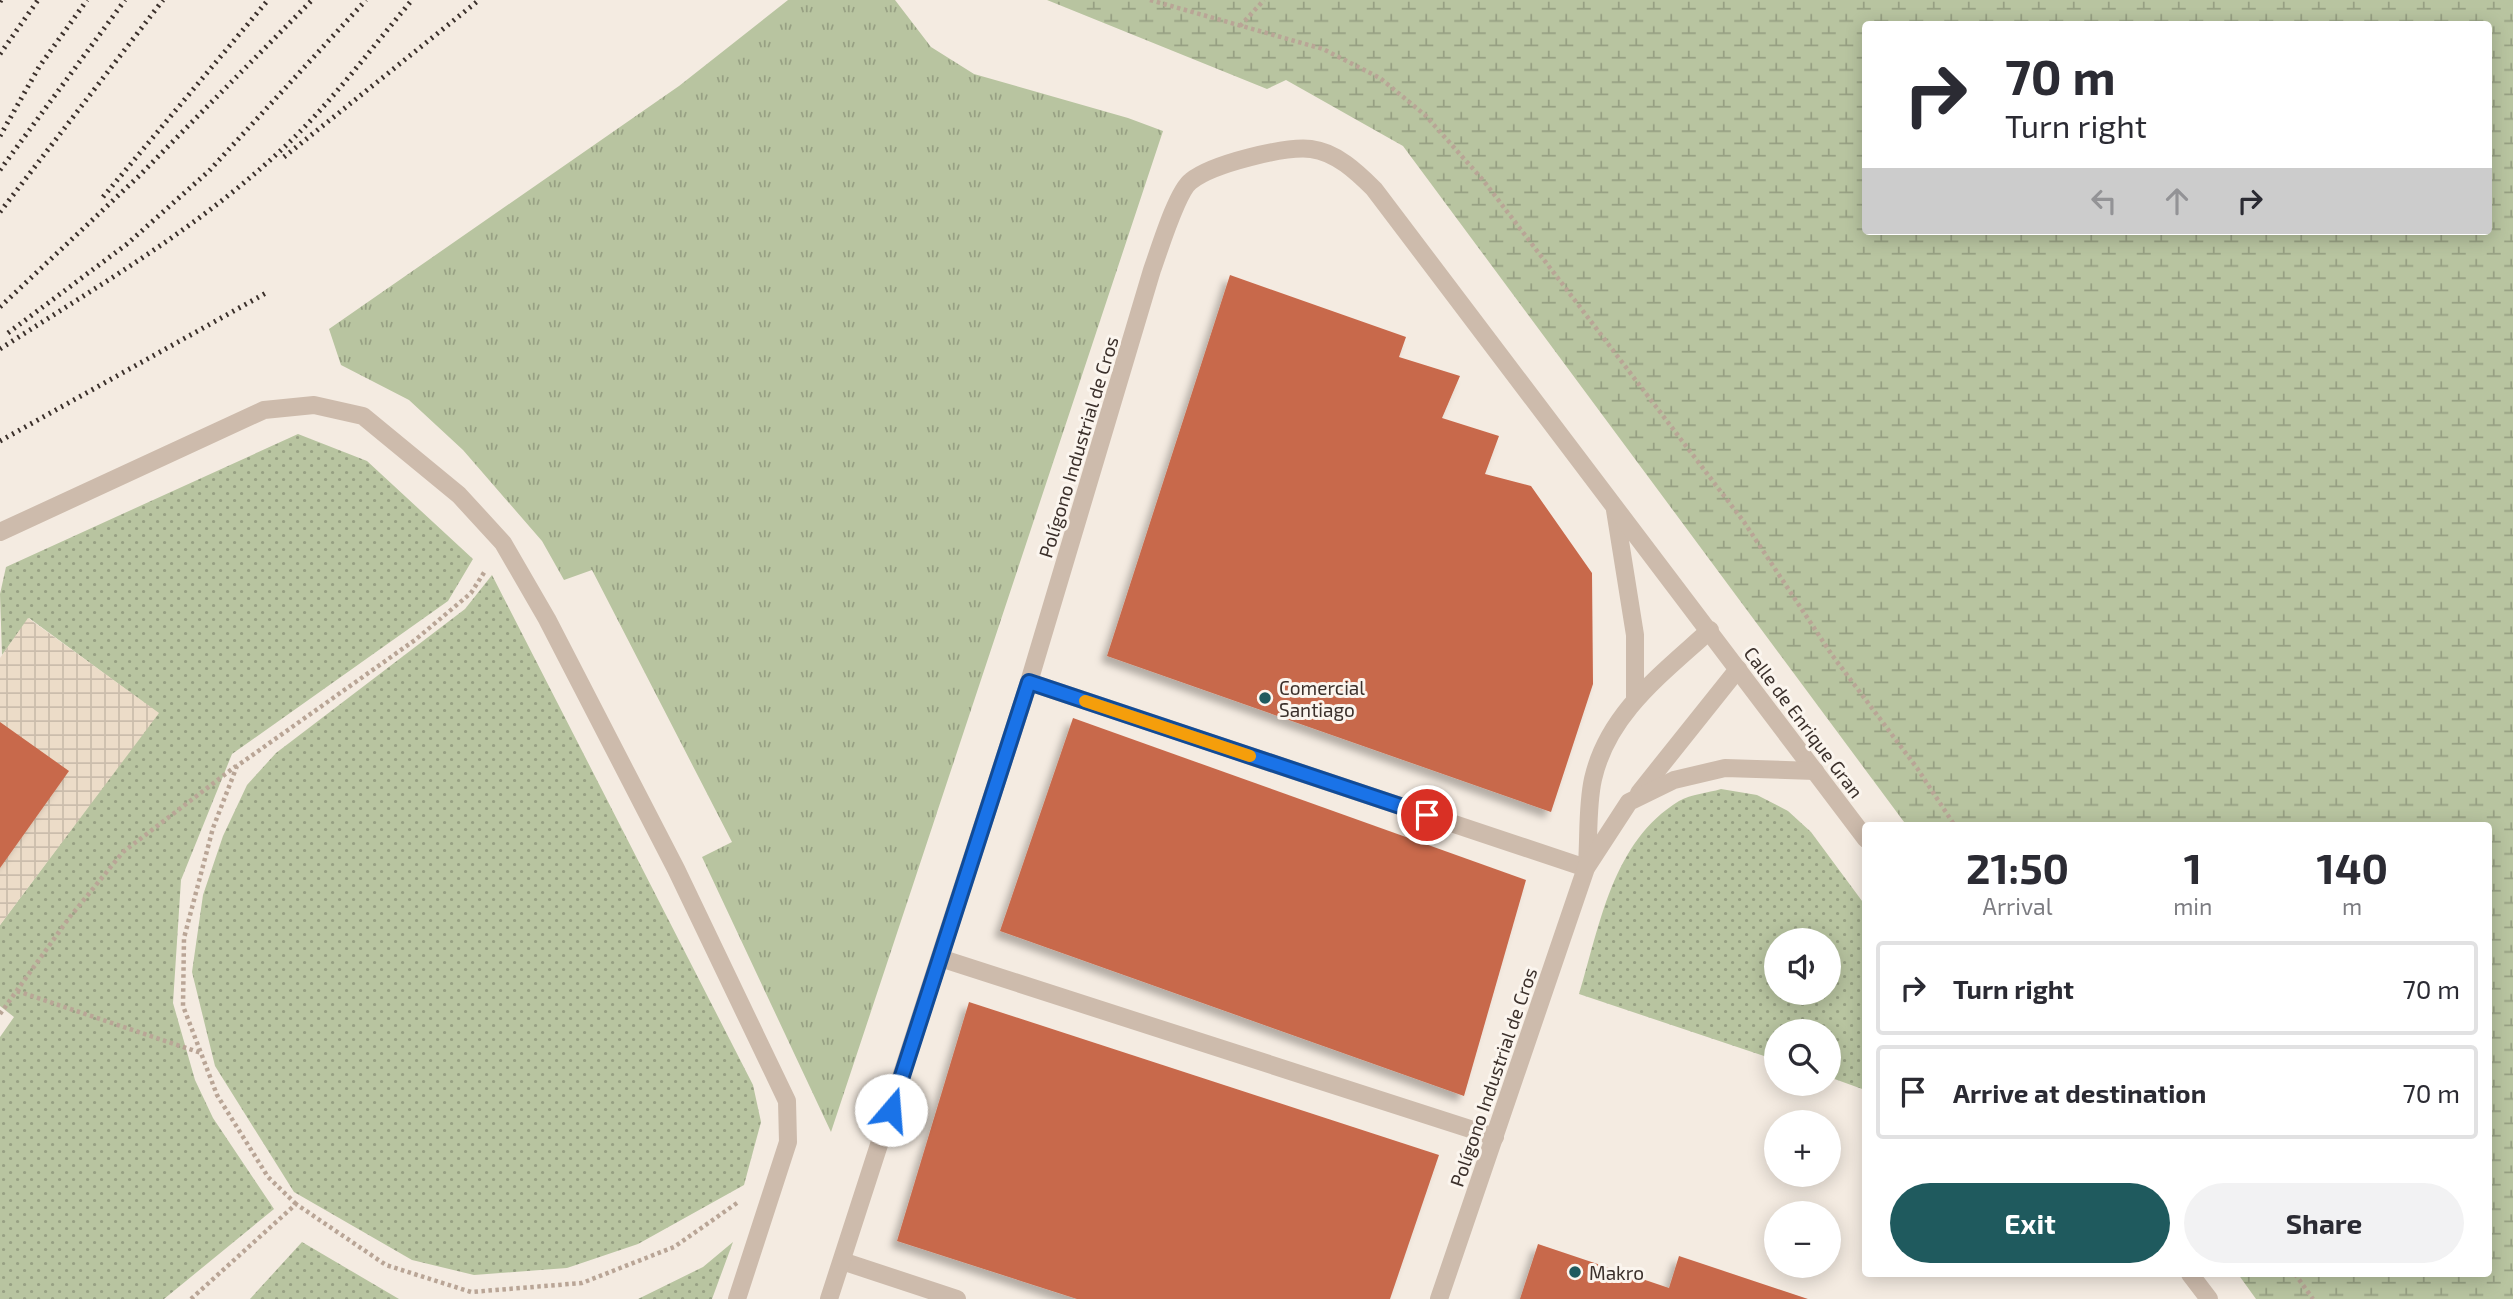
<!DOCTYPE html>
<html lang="en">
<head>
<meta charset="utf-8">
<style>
	body { margin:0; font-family:"Exo 2",sans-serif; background:#f2f2f3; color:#2b2b33; height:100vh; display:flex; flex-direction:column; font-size:26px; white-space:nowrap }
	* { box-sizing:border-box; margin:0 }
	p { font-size:23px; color:#7c7c81 }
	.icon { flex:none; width:38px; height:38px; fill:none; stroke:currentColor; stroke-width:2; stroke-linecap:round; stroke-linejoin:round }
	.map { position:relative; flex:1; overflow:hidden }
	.panel { position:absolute; left:1862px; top:822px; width:630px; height:455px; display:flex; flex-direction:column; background:#fff; border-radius:7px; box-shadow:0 4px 18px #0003 }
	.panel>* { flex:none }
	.top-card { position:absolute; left:1862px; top:21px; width:630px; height:214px; border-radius:7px; box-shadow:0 4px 18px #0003; background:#fff; color:#2b2b33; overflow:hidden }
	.fabs { position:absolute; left:1764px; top:928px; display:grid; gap:14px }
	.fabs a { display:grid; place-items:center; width:77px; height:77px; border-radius:50%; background:#fff; box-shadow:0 4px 18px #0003; font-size:35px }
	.pin { position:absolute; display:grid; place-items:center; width:60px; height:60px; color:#fff; margin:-30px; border:4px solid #fff; border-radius:50%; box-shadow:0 2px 7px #0007 }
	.me { position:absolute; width:77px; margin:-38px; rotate:18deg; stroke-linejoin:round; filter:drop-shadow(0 0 5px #0008) }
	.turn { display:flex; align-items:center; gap:24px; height:147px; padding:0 28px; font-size:32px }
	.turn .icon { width:91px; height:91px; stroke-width:2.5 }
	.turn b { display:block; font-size:49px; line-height:60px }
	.lanes { display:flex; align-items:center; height:66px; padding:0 28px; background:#0003; justify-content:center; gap:35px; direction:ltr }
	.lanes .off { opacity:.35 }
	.eta { display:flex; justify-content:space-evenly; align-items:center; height:119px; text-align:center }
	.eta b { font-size:42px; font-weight:700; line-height:49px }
	.cta { display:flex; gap:14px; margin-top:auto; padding:14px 28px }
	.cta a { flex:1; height:80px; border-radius:42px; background:#1f5a5e; color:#fff; font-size:28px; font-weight:700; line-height:80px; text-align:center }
	.cta a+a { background:#f2f2f3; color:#2b2b33 }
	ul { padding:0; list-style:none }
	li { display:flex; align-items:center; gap:21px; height:94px; margin:0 14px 10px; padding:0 14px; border:4px solid #e1e1e2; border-radius:7px }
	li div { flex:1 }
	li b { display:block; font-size:26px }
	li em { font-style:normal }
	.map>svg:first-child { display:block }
</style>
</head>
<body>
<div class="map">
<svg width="2513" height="1299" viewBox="0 0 2513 1299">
	<defs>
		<pattern id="grass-dots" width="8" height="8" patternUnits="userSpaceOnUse" patternTransform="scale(1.75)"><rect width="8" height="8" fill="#b8c4a0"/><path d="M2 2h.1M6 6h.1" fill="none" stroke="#97a083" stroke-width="1.8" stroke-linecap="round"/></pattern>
		<pattern id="wetland-marsh" width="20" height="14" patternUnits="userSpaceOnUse" patternTransform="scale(1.75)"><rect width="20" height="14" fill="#b8c4a0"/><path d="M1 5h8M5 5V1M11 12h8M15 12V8" fill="none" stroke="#97a083"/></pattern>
		<pattern id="park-tufts" width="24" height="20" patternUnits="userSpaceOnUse" patternTransform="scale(1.75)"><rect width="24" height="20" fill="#b8c4a0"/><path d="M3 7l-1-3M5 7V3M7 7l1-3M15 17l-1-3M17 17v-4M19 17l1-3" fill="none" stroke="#97a083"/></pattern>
		<pattern id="plaza-grid" width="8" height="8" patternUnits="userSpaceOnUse" patternTransform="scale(1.75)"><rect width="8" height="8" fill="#ecdcc8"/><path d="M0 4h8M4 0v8" fill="none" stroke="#cbbdac"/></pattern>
		<filter id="shadow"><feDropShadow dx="-6" dy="6" stdDeviation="3.5" flood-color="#0004"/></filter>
	</defs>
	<rect width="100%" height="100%" fill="#f4ebe1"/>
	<g fill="url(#grass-dots)" fill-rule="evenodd">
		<path d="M298,434L367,461L473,559L448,601L232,754L181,880L173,1003L195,1080L213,1118L274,1209L164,1299H0V1037L14,1017L0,1006V925L158,713L29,618L2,655L0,594L6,567Z"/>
		<path d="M492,575L753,1085L761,1122L744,1185L638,1244L567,1268L474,1275L412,1260L294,1192L215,1066L192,972L203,895L223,836L247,785L276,753L465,609Z"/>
		<path d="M1721,789L1757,795L1788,811L1811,832L1865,905V1090L1829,1077V1031H1776V1060L1579,994C1600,925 1612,842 1679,801C1691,794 1708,793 1721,789ZM1776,940H1829V992H1776Z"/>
		<path d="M302,1242L399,1299H250Z"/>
		<path d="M733,1242L712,1299H638L703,1267Z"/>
	</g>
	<path fill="url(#wetland-marsh)" fill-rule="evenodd" d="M1047,0H2513V1299H2256L2238,1274H2488V826H1907L1403,146L1286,80L1267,89ZM1866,24H2488V231H1866Z"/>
	<path fill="url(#park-tufts)" d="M788,0H895L931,47L974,74L1128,118L1163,131L831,1132L702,857L732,842L592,570L564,580L542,541L463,450L409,400L341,365L329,329L679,86Z"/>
	<path fill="url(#plaza-grid)" d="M28,618L159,713L0,925V658Z"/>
	<g fill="#c8694b" filter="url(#shadow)">
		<path d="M1230,275L1406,337L1399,357L1460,376L1442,418L1499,436L1485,474L1531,486L1592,573L1593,684L1551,812L1107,656Z"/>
		<path d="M1073,718L1526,880L1464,1096L1000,931Z"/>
		<path d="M0,722L69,771L0,868Z"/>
		<path d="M969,1002L1439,1155L1390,1299H1077L897,1241Z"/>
		<path d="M1538,1244L1669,1288L1679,1256L1808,1299H1520Z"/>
	</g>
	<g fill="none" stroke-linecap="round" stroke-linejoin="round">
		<g stroke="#b9a596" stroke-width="4.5" stroke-dasharray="3.5 3.5" stroke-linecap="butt">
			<path d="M1150,0L1323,49L1380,78L1425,115L1483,180L1744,522L1832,655L1917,768L1955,826"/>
			<path d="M1240,26L1264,0"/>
			<path d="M17,991L201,1053"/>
			<path d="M0,1014L69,918L123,852L236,766"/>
			<path d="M296,1204L268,1177L217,1095L183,1006L184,938L213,828L237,766L415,640L471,593L485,571"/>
			<path d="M2295,1274L2313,1299"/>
			<path d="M191,1299L296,1204L386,1265L471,1292L582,1283L674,1247L737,1203"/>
		</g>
		<g stroke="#cdbbac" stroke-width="18">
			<path d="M1615,510L1635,635V698"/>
			<path d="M0,532L264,410L314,405L363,416L459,495L503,543L547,619L676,869L787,1101L788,1142L737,1299"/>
			<path d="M1029,682L1586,868"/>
			<path d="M1639,793L1738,669"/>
			<path d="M1587,864C1589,837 1587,806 1593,779C1608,713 1662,674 1710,630"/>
			<path d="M940,958L1495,1137"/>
			<path d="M842,1261L957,1299"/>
			<path d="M2190,1274L2209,1299"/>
			<path d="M829,1299L1029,682L1152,270C1159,251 1177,191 1191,181C1212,164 1284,146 1311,149C1336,152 1357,172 1374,189L1866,839"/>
			<path d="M1439,1299L1586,868L1629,802L1674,780L1725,768L1815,771"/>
		</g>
		<g stroke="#3b302b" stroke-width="5" stroke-dasharray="2 5" stroke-linecap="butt">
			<path d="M0,2L1,0"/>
			<path d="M0,54L38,0"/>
			<path d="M0,136L39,67L87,0"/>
			<path d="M284,157L479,0"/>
			<path d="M0,170L125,0"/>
			<path d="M103,197L268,0"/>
			<path d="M0,212L163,0"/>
			<path d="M0,307L140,175L312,0"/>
			<path d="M8,333L127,244L209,171L366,0"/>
			<path d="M0,349C96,287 194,231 279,152C328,107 369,51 412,0"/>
			<path d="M0,441L266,293"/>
		</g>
	</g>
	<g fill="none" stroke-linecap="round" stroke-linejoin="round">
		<defs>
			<path id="route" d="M891,1110L1029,682L1427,815"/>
		</defs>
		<use href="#route" stroke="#114b97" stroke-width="18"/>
		<use href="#route" stroke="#1a73e8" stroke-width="12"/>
		<path stroke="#f59e0b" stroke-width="12" d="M1085,701L1250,756"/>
	</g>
	<g fill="#1f5a5e" stroke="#fbf5ee" stroke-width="2.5">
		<circle cx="1265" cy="698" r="7"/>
		<circle cx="1575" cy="1272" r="7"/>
	</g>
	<g text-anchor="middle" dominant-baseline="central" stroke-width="6" stroke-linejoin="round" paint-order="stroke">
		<g font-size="19" fill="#3b302b" stroke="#fbf5ee">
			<text transform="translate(1078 447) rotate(-73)">Polígono Industrial de Cros</text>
			<text transform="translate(1804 722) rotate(53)">Calle de Enrique Gran</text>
			<text transform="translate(1493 1077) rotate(-71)">Polígono Industrial de Cros</text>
		</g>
		<g font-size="19" fill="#3b302b" stroke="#fbf5ee" text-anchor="start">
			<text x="1279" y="687">Comercial<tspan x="1279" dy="22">Santiago</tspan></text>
			<text x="1589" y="1272">Makro</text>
		</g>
	</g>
</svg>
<div class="fabs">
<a><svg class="icon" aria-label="sound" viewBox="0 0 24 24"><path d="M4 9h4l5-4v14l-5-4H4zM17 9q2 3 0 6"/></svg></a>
<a><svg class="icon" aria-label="search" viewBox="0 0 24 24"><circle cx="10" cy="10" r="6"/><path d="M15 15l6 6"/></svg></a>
<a>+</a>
<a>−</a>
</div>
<div class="pin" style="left:1427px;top:815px;background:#d93025"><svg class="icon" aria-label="arrive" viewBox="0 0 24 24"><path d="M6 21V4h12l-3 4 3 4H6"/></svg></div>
<svg class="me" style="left:891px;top:1110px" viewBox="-20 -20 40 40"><circle r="19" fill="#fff"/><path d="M0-13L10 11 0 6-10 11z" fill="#1a73e8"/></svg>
<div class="top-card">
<div class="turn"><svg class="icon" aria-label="right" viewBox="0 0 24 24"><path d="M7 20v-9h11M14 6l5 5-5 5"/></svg><div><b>70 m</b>Turn right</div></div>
<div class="lanes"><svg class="icon off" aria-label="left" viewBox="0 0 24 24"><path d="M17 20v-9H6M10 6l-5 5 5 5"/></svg><svg class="icon off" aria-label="ahead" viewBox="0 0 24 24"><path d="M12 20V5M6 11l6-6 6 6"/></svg><svg class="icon" aria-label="right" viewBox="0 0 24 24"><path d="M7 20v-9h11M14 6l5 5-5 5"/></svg></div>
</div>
<section class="panel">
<div class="eta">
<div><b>21:50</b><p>Arrival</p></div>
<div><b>1</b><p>min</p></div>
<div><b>140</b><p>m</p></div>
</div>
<ul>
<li><svg class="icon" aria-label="right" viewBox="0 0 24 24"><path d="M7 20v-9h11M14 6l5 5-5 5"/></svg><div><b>Turn right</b></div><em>70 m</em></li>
<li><svg class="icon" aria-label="arrive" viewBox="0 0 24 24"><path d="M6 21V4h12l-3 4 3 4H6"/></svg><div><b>Arrive at destination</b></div><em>70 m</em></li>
</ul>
<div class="cta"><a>Exit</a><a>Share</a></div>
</section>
</div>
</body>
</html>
